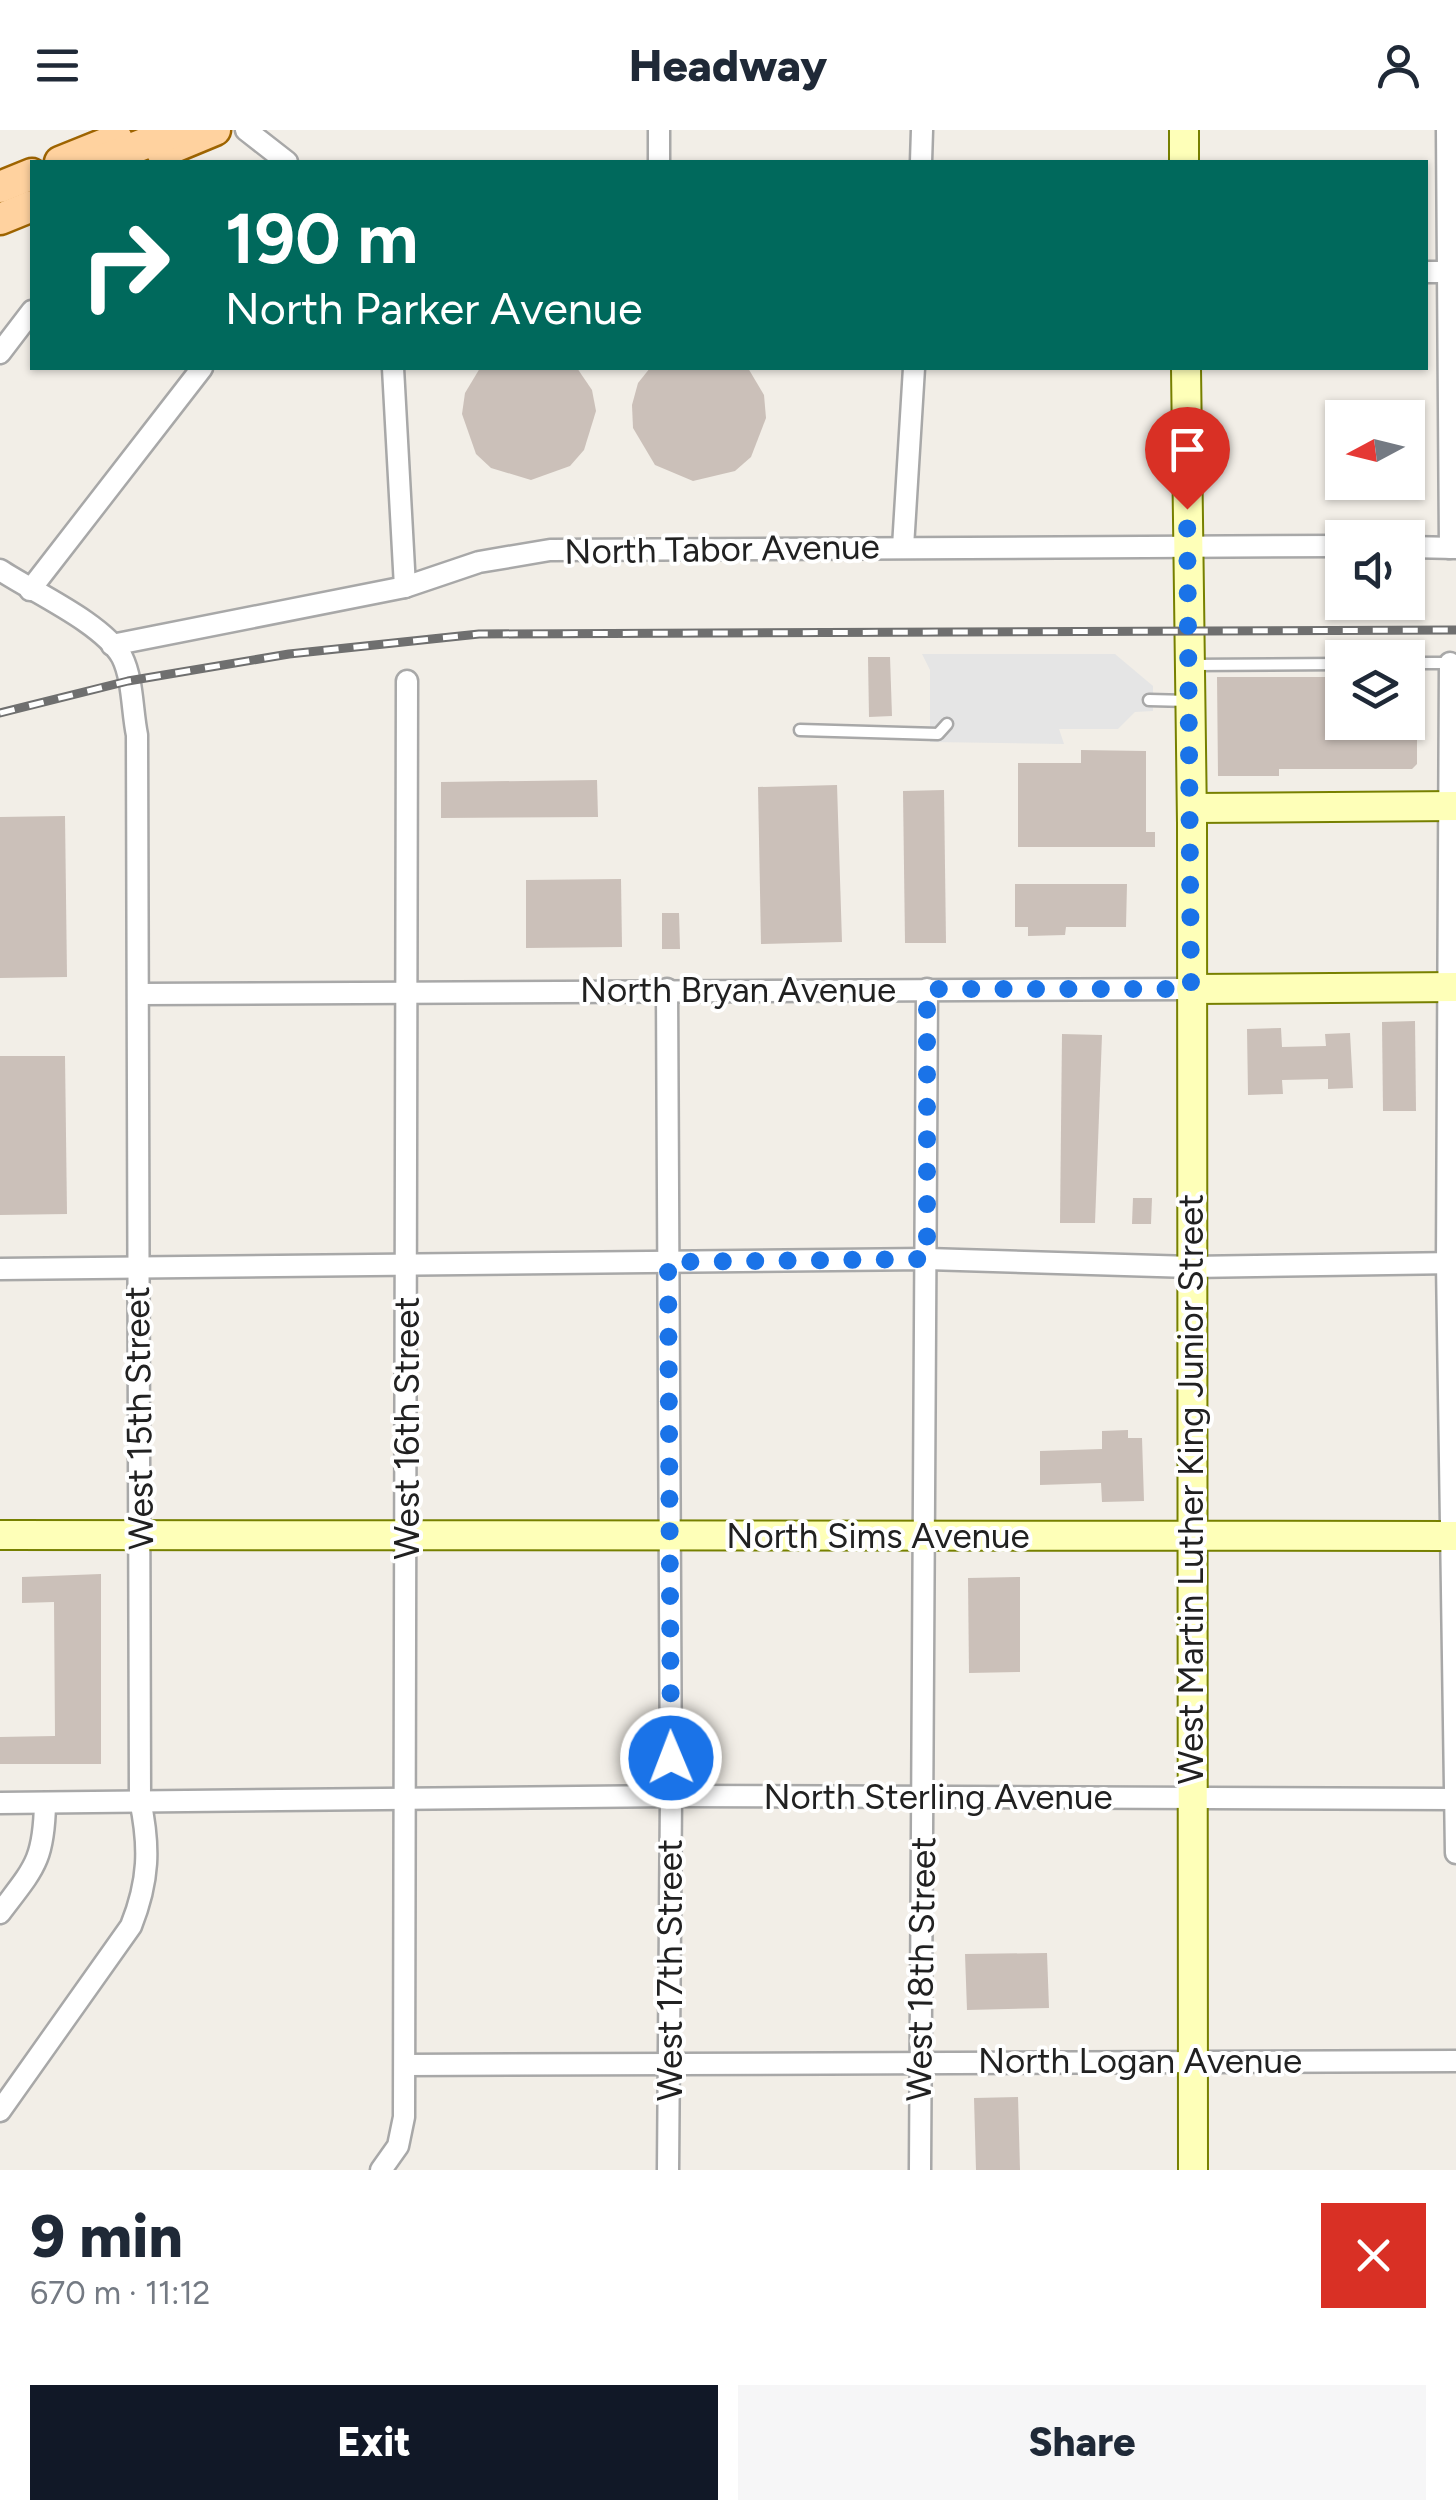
<!DOCTYPE html>
<html lang="en">
<head>
<meta charset="utf-8">
<style>
	body { margin:0; font-family:Figtree,sans-serif; background:#f6f6f7; color:#1f2937; height:100vh; display:flex; flex-direction:column; font-size:38px; white-space:nowrap }
	* { box-sizing:border-box; margin:0 }
	p { font-size:32px; color:#747a83 }
	.icon { flex:none; width:55px; height:55px; fill:none; stroke:currentColor; stroke-width:2; stroke-linecap:round; stroke-linejoin:round }
	.map { position:relative; height:2040px; overflow:hidden }
	.sheet { display:flex; flex-direction:column; background:#fff; flex:1 }
	.sheet>* { flex:none }
	.top-card { position:absolute; left:30px; top:30px; width:1398px; height:210px; border-radius:0px; box-shadow:0 2px 8px #0004; background:#00695c; color:#fff; overflow:hidden }
	.needle { width:65px; rotate:263deg }
	.fabs { position:absolute; left:1325px; top:270px; display:grid; gap:20px }
	.fabs a { display:grid; place-items:center; width:100px; height:100px; border-radius:0px; background:#fff; box-shadow:0 2px 8px #0004; font-size:50px }
	.pin { position:absolute; display:grid; place-items:center; width:85px; height:85px; color:#fff; margin:-102px -42px; border-radius:50% 50% 50% 0; rotate:-45deg; box-shadow:0 0 10px #0007 }
	.pin .icon { rotate:45deg }
	.me { position:absolute; width:110px; margin:-55px; rotate:359deg; stroke-linejoin:round; filter:drop-shadow(0 0 8px #0008) }
	.turn { display:flex; align-items:center; gap:35px; height:210px; padding:0 30px; font-size:45px }
	.turn .icon { width:130px; height:130px; stroke-width:2.5 }
	.turn b { display:block; font-size:70px; line-height:85px }
	.round { display:grid; place-items:center; flex:none; width:105px; height:105px; border-radius:0px; background:#f6f6f7 }
	.head { display:flex; align-items:center; justify-content:space-between; height:170px; padding:0 30px }
	h1 { font-size:60px; font-weight:800; line-height:75px }
	.button { display:flex; gap:20px; margin-top:auto; padding:20px 30px }
	.button a { flex:1; height:115px; border-radius:0px; background:#111827; color:#fff; font-size:40px; font-weight:800; line-height:115px; text-align:center }
	.button a+a { background:#f6f6f7; color:#1f2937 }
	header { display:flex; justify-content:space-between; align-items:center; height:130px; padding:0 30px; background:#fff; font-size:45px; font-weight:800 }
	.map>svg:first-child { display:block }
</style>
</head>
<body>
<header><svg class="icon" aria-label="menu" viewBox="0 0 24 24"><path d="M4 6h16M4 12h16M4 18h16"/></svg>Headway<svg class="icon" aria-label="person" viewBox="0 0 24 24"><circle cx="12" cy="8" r="4"/><path d="M4 21q1-7 8-7t8 7"/></svg></header>
<div class="map">
<svg width="1456" height="2040" viewBox="0 0 1456 2040">
	<rect width="100%" height="100%" fill="#f2eee7"/>
	<path fill="#e5e5e5" d="M922,524H1115L1153,556V581L1135,582L1118,599H1059L1064,614L930,612V540Z"/>
	<g fill="#cbc0b9">
		<path d="M480,238H577L592,260L596,281L584,320L570,336L531,350L491,338L476,324L462,284L465,263Z"/>
		<path d="M650,238H748L764,265L766,288L751,327L735,341L693,351L655,335L633,298L632,275L638,253Z"/>
		<path d="M868,527H890L892,586L869,587Z"/>
		<path d="M1217,547H1337V591L1417,592V634L1412,639H1279V646H1218Z"/>
		<path d="M1081,620L1146,621V702H1155V717H1018V633H1081Z"/>
		<path d="M597,650L598,687L441,688V652Z"/>
		<path d="M837,655L842,812L761,814L758,657Z"/>
		<path d="M944,660L946,813H905L903,661Z"/>
		<path d="M65,686L67,847L0,848V687Z"/>
		<path d="M621,749L622,817L526,818V750Z"/>
		<path d="M1015,754H1127L1126,797H1066L1065,805L1028,806V797H1015Z"/>
		<path d="M662,783H679L680,819H662Z"/>
		<path d="M1415,891L1416,981H1383L1382,892Z"/>
		<path d="M1281,898L1282,917L1326,916L1325,904L1350,903L1353,958L1328,959V949L1282,950L1283,964L1248,965L1247,899Z"/>
		<path d="M1062,904L1102,905L1095,1093H1060Z"/>
		<path d="M0,926H65L67,1084L0,1085Z"/>
		<path d="M1133,1068H1152L1151,1094H1132Z"/>
		<path d="M1128,1300V1308H1142L1144,1371L1102,1372L1101,1353L1040,1355V1321L1102,1319V1301Z"/>
		<path d="M101,1444V1634H0V1607L55,1606L54,1472L22,1473V1447Z"/>
		<path d="M1020,1447V1542L969,1543L968,1448Z"/>
		<path d="M1047,1823L1049,1878L967,1880L965,1824Z"/>
		<path d="M1018,1967L1020,2040H976L974,1968Z"/>
	</g>
	<g fill="none" stroke-linecap="round" stroke-linejoin="round">
		<defs>
			<g id="lane">
				<path d="M1408,533H1451"/>
				<path d="M1191,535L1342,534"/>
				<path d="M1149,570L1189,571"/>
				<path d="M800,600L938,604L947,594"/>
			</g>
			<g id="street">
				<path d="M246,0L287,32"/>
				<path d="M1447,0L1450,418"/>
				<path d="M659,32V0"/>
				<path d="M921,32L922,0"/>
				<path d="M1425,142H1456"/>
				<path d="M0,223L32,181"/>
				<path d="M393,238L405,457"/>
				<path d="M903,417L914,238"/>
				<path d="M1408,417L1456,418"/>
				<path d="M0,440C33,462 103,493 122,527C133,549 132,581 137,605L140,1670C150,1717 149,1751 131,1796L0,1981"/>
				<path d="M30,460L202,238"/>
				<path d="M112,515L405,457L479,432L550,420L1342,416"/>
				<path d="M1450,533L1447,1133L1456,1723"/>
				<path d="M667,859L671,1666L668,2040"/>
				<path d="M140,864L1191,859"/>
				<path d="M0,1139L927,1129L1191,1137L1456,1133"/>
				<path d="M0,1673L671,1666L1456,1669"/>
				<path d="M0,1783C34,1738 44,1731 45,1673"/>
				<path d="M405,1935L1456,1931"/>
				<path d="M381,2040L398,2016L404,1987L407,551"/>
				<path d="M920,2040L927,859"/>
			</g>
			<g id="secondary">
				<path d="M1184,0V32"/>
				<path d="M1186,238L1192,693L1193,2040"/>
				<path d="M1192,678L1456,676"/>
				<path d="M1191,859L1456,857"/>
				<path d="M0,1405L1456,1406"/>
			</g>
			<g id="primary">
				<path d="M162,22L215,0"/>
				<path d="M60,32L117,9"/>
				<path d="M98,32L179,0"/>
				<path d="M0,57L32,44"/>
				<path d="M0,89L32,76"/>
			</g>
		</defs>
		<use href="#lane" stroke="#a8a8a8" stroke-width="15"/>
		<use href="#street" stroke="#a8a8a8" stroke-width="25"/>
		<use href="#secondary" stroke="#778000" stroke-width="32"/>
		<use href="#primary" stroke="#9e6400" stroke-width="35"/>
		<use href="#lane" stroke="#fff" stroke-width="10"/>
		<use href="#street" stroke="#fff" stroke-width="20"/>
		<use href="#secondary" stroke="#feffb8" stroke-width="28"/>
		<use href="#primary" stroke="#ffd29f" stroke-width="30"/>
		<defs>
			<path id="rail" d="M0,583L128,551L289,524L479,504L1456,500"/>
		</defs>
		<use href="#rail" stroke="#6f6f6f" stroke-width="9"/>
		<use href="#rail" stroke="#fff" stroke-width="5" stroke-dasharray="15" stroke-linecap="butt"/>
	</g>
	<g fill="none" stroke-linecap="round" stroke-linejoin="round">
		<path stroke="#1a73e8" stroke-width="18" stroke-dasharray="0 32.4" d="M671,1628L668,1132L927,1129V859H1191L1187,379"/>
	</g>
	<g text-anchor="middle" dominant-baseline="central" stroke-width="8" stroke-linejoin="round" paint-order="stroke">
		<g font-size="35" fill="#212121" stroke="#fff">
			<text transform="translate(722 419) rotate(-1)">North Tabor Avenue</text>
			<text x="738" y="860">North Bryan Avenue</text>
			<text transform="translate(139 1288) rotate(-91)">West 15th Street</text>
			<text transform="translate(407 1298) rotate(-90)">West 16th Street</text>
			<text transform="translate(1191 1359) rotate(-90)">West Martin Luther King Junior Street</text>
			<text x="878" y="1406">North Sims Avenue</text>
			<text x="938" y="1667">North Sterling Avenue</text>
			<text transform="translate(921 1839) rotate(-89)">West 18th Street</text>
			<text transform="translate(670 1840) rotate(-90)">West 17th Street</text>
			<text x="1140" y="1931">North Logan Avenue</text>
		</g>
	</g>
</svg>
<div class="fabs">
<a><svg class="needle" viewBox="-14 -14 28 28"><path d="M0-13l5 13h-10z" fill="#e53935"/><path d="M0 13l5-13h-10z" fill="#747a83"/></svg></a>
<a><svg class="icon" aria-label="sound" viewBox="0 0 24 24"><path d="M4 9h4l5-4v14l-5-4H4zM17 9q2 3 0 6"/></svg></a>
<a><svg class="icon" aria-label="layers" viewBox="0 0 24 24"><path d="M12 4l9 5-9 5-9-5zM3 14l9 5 9-5"/></svg></a>
</div>
<div class="pin" style="left:1187px;top:379px;background:#d93025"><svg class="icon" aria-label="arrive" viewBox="0 0 24 24"><path d="M6 21V4h12l-3 4 3 4H6"/></svg></div>
<svg class="me" style="left:671px;top:1628px" viewBox="-20 -20 40 40"><circle r="17" fill="#1a73e8" stroke="#fff" stroke-width="3"/><path d="M0-11L8 9 0 5-8 9z" fill="#fff"/></svg>
<div class="top-card">
<div class="turn"><svg class="icon" aria-label="right" viewBox="0 0 24 24"><path d="M7 20v-9h11M14 6l5 5-5 5"/></svg><div><b>190 m</b>North Parker Avenue</div></div>
</div>
</div>
<section class="sheet">
<div class="head"><div><h1>9 min</h1><p>670 m · 11:12</p></div><a class="round" style="background:#d93025;color:#fff"><svg class="icon" aria-label="close" viewBox="0 0 24 24"><path d="M6 6l12 12M18 6L6 18"/></svg></a></div>
<div class="button"><a>Exit</a><a>Share</a></div>
</section>
</body>
</html>
